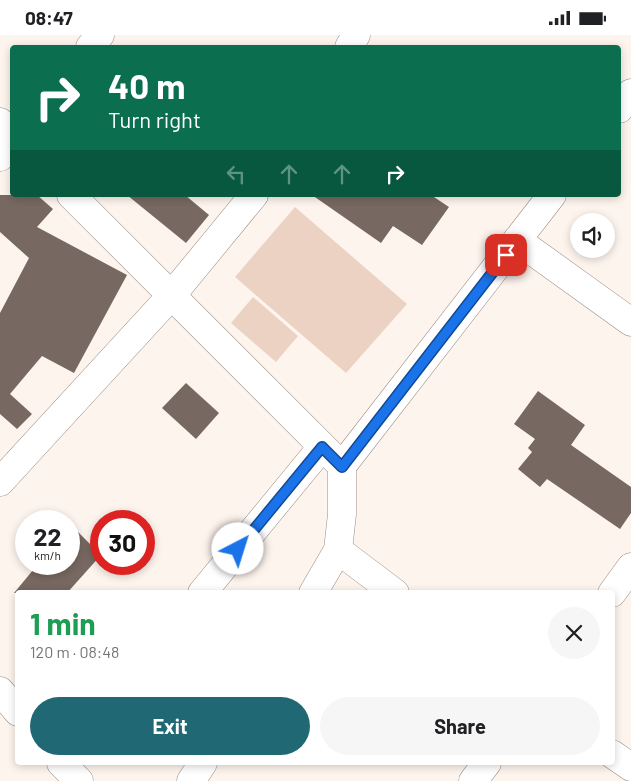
<!DOCTYPE html>
<html lang="en">
<head>
<meta charset="utf-8">
<style>
	body { margin:0; font-family:Barlow,sans-serif; background:#f6f6f6; color:#202124; height:100vh; display:flex; flex-direction:column; font-size:19px; white-space:nowrap }
	* { box-sizing:border-box; margin:0 }
	p { font-size:16px; color:#757577 }
	.icon { flex:none; width:28px; height:28px; fill:none; stroke:currentColor; stroke-width:2; stroke-linecap:round; stroke-linejoin:round }
	.map { position:relative; flex:1; overflow:hidden }
	.panel { position:absolute; left:15px; top:555px; width:600px; height:175px; display:flex; flex-direction:column; background:#fff; border-radius:5px; box-shadow:0 2px 8px #0003 }
	.panel>* { flex:none }
	.banner { position:absolute; left:10px; top:10px; width:611px; height:152px; border-radius:5px; box-shadow:0 2px 8px #0003; background:#0b6e4f; color:#fff; overflow:hidden }
	.fabs { position:absolute; left:570px; top:178px; display:grid; gap:10px }
	.fabs a { display:grid; place-items:center; width:45px; height:45px; border-radius:50%; background:#fff; box-shadow:0 2px 8px #0003; font-size:25px }
	.speed { position:absolute; left:15px; top:475px; display:flex; gap:10px; font-size:25px; font-weight:700; text-align:center }
	.speed>* { display:grid; place-content:center; width:65px; height:65px; border-radius:50%; background:#fff; box-shadow:0 2px 8px #0003; line-height:1 }
	.speed small { font-size:12px; font-weight:400 }
	.speed .limit { border:8px solid #d22; background:#fff; color:#111 }
	.pin { position:absolute; display:grid; place-items:center; width:42px; height:42px; color:#fff; margin:-21px; border-radius:10px; box-shadow:0 2px 8px #0006 }
	.me { position:absolute; width:55px; margin:-28px; rotate:40deg; stroke-linejoin:round; filter:drop-shadow(0 0 4px #0008) }
	.turn { display:flex; align-items:center; gap:18px; height:105px; padding:0 15px; font-size:22px }
	.turn .icon { width:65px; height:65px; stroke-width:2.5 }
	.turn b { display:block; font-size:35px; line-height:42px }
	.lanes { display:flex; align-items:center; height:48px; padding:0 15px; background:#0003; justify-content:center; gap:25px; direction:ltr }
	.lanes .off { opacity:.35 }
	.round { display:grid; place-items:center; flex:none; width:52px; height:52px; border-radius:26px; background:#f6f6f6 }
	.headline { display:flex; align-items:center; justify-content:space-between; height:85px; padding:0 15px }
	h1 { font-size:30px; font-weight:700; line-height:38px; color:#1e9e55 }
	.button { display:flex; gap:10px; margin-top:auto; padding:10px 15px }
	.button a { flex:1; height:58px; border-radius:30px; background:#206974; color:#fff; font-size:20px; font-weight:700; line-height:58px; text-align:center }
	.button a+a { background:#f6f6f6; color:#202124 }
	.status { display:flex; justify-content:space-between; align-items:center; height:35px; padding:0 25px; background:#fff; direction:ltr }
	.status svg { height:14px; fill:currentColor }
	.map>svg:first-child { display:block }
</style>
</head>
<body>
<div class="status"><b>08:47</b><svg viewBox="0 0 49 12"><path d="M0 12V9h3v3zM5 12V6h3v6zM10 12V3h3v9zM15 12V0h3v12zM26 1h20v11H26zM47 4h2v5h-2z"/></svg></div>
<div class="map">
<svg width="631" height="746" viewBox="0 0 631 746">
	<rect width="100%" height="100%" fill="#fef4ee"/>
	<g fill="#ebd2c2">
		<path d="M295,172L407,269L346,338L235,242Z"/>
		<path d="M253,262L298,301L276,327L231,288Z"/>
	</g>
	<g fill="#776961">
		<path d="M0,160H37L53,174L37,192L127,240L74,338L42,321L10,359L32,379L17,394L0,379V278L29,223L0,197Z"/>
		<path d="M127,160H185L209,180L186,208Z"/>
		<path d="M312,160H431L449,172L422,210L393,191L381,208Z"/>
		<path d="M186,348L219,378L196,404L162,373Z"/>
		<path d="M538,356L585,390L571,410L631,452V478L620,494L547,444L540,452L518,434L532,417L528,413L535,404L514,389Z"/>
		<path d="M69,488L101,520L67,558H14L38,529H69Z"/>
	</g>
	<g fill="none" stroke-linecap="round" stroke-linejoin="round">
		<defs>
			<g id="minor">
				<path d="M90,12L100,0"/>
				<path d="M349,12L356,0"/>
				<path d="M0,87L12,101"/>
				<path d="M0,122L12,109"/>
				<path d="M71,160L342,431"/>
				<path d="M517,205L631,287"/>
				<path d="M0,447L171,261L254,160"/>
				<path d="M338,515L395,558"/>
				<path d="M202,558L322,412"/>
				<path d="M612,558L631,532"/>
				<path d="M0,656L18,677"/>
				<path d="M612,719L631,732"/>
				<path d="M61,728L79,746"/>
				<path d="M473,746L487,728"/>
			</g>
			<g id="tertiary">
				<path d="M619,74L631,58"/>
				<path d="M313,558L338,515L342,479V431L552,160"/>
				<path d="M191,746L203,728"/>
			</g>
		</defs>
		<use href="#minor" stroke="#9a8b82" stroke-width="29"/>
		<use href="#tertiary" stroke="#9a8b82" stroke-width="29"/>
		<use href="#minor" stroke="#fff" stroke-width="28"/>
		<use href="#tertiary" stroke="#fff" stroke-width="28"/>
	</g>
	<g fill="none" stroke-linecap="round" stroke-linejoin="round">
		<defs>
			<path id="route" d="M238,514L322,412L342,432L506,220"/>
		</defs>
		<use href="#route" stroke="#114b97" stroke-width="12"/>
		<use href="#route" stroke="#1a73e8" stroke-width="9"/>
	</g>
</svg>
<div class="fabs">
<a><svg class="icon" aria-label="sound" viewBox="0 0 24 24"><path d="M4 9h4l5-4v14l-5-4H4zM17 9q2 3 0 6"/></svg></a>
</div>
<div class="speed"><div>22<small>km/h</small></div><div class="limit">30</div></div>
<div class="pin" style="left:506px;top:220px;background:#d93025"><svg class="icon" aria-label="arrive" viewBox="0 0 24 24"><path d="M6 21V4h12l-3 4 3 4H6"/></svg></div>
<svg class="me" style="left:238px;top:514px" viewBox="-20 -20 40 40"><circle r="19" fill="#fff"/><path d="M0-13L10 11 0 6-10 11z" fill="#1a73e8"/></svg>
<div class="banner">
<div class="turn"><svg class="icon" aria-label="right" viewBox="0 0 24 24"><path d="M7 20v-9h11M14 6l5 5-5 5"/></svg><div><b>40 m</b>Turn right</div></div>
<div class="lanes"><svg class="icon off" aria-label="left" viewBox="0 0 24 24"><path d="M17 20v-9H6M10 6l-5 5 5 5"/></svg><svg class="icon off" aria-label="ahead" viewBox="0 0 24 24"><path d="M12 20V5M6 11l6-6 6 6"/></svg><svg class="icon off" aria-label="ahead" viewBox="0 0 24 24"><path d="M12 20V5M6 11l6-6 6 6"/></svg><svg class="icon" aria-label="right" viewBox="0 0 24 24"><path d="M7 20v-9h11M14 6l5 5-5 5"/></svg></div>
</div>
<section class="panel">
<div class="headline"><div><h1>1 min</h1><p>120 m · 08:48</p></div><a class="round"><svg class="icon" aria-label="close" viewBox="0 0 24 24"><path d="M6 6l12 12M18 6L6 18"/></svg></a></div>
<div class="button"><a>Exit</a><a>Share</a></div>
</section>
</div>
</body>
</html>
